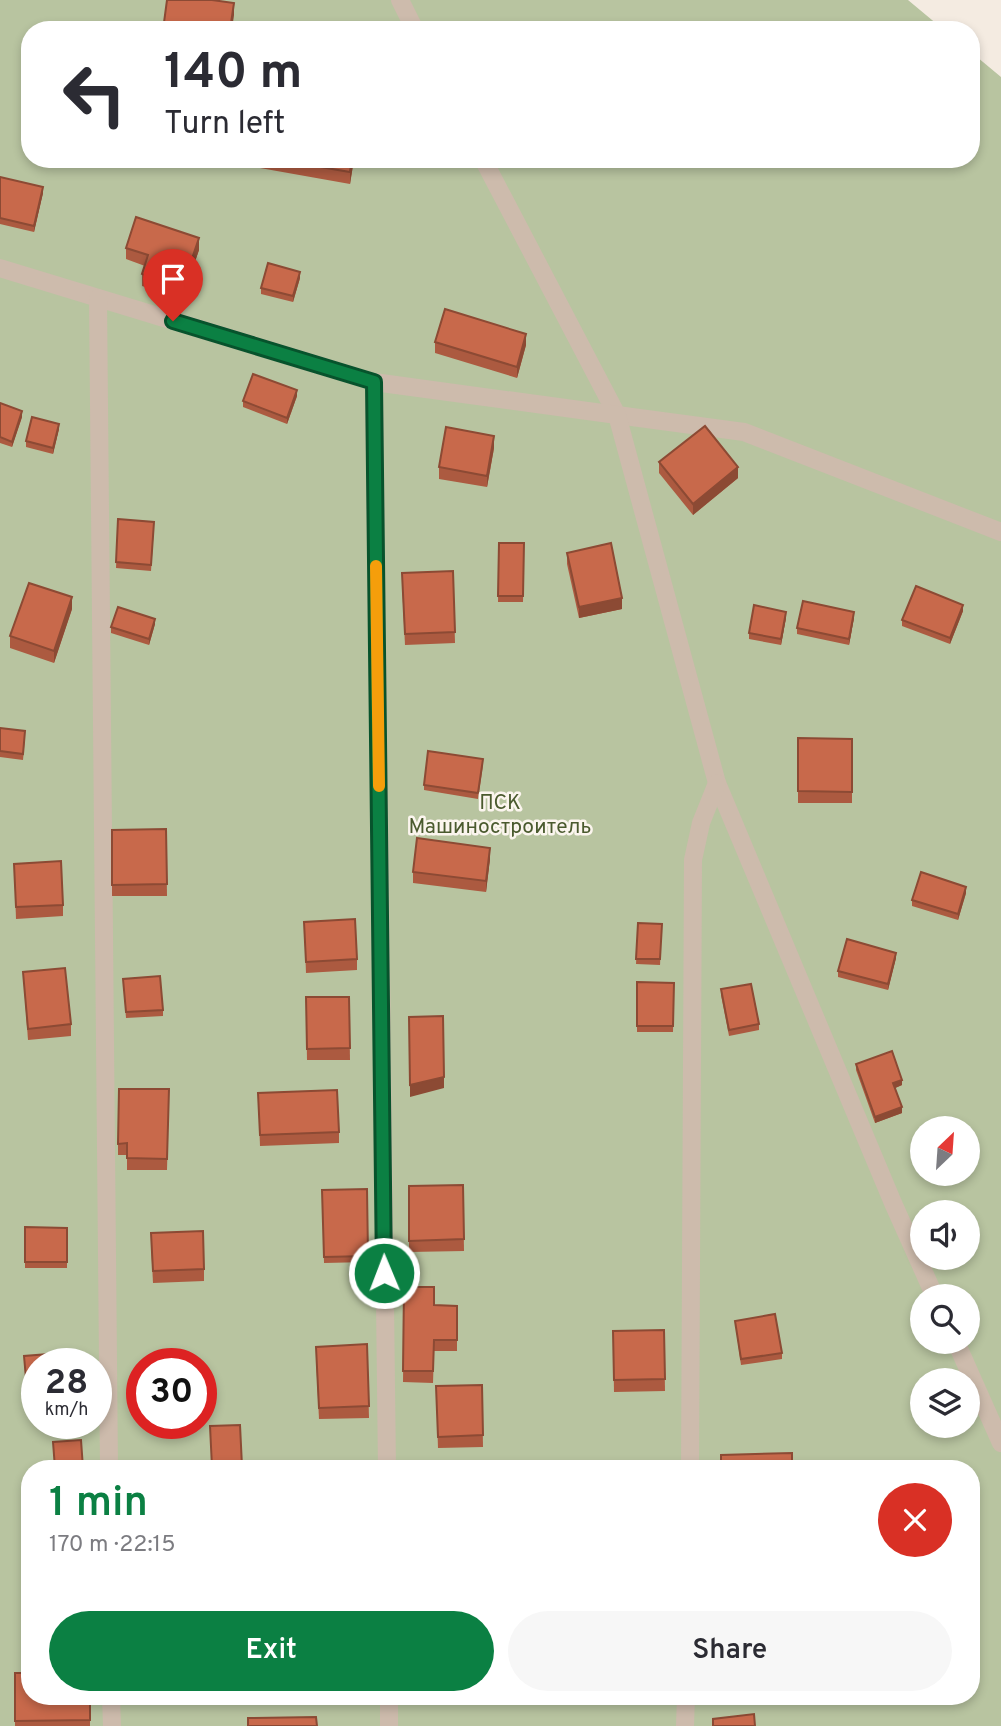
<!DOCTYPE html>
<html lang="en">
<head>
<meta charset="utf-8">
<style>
	body { margin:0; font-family:Overpass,sans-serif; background:#f7f7f7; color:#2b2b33; height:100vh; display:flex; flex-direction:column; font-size:26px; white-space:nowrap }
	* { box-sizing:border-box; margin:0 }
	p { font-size:23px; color:#7c7c81 }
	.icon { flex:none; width:38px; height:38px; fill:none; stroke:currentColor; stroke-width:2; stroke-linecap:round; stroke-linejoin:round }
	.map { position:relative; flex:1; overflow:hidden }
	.side { position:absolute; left:21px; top:1460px; width:959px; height:245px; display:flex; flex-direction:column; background:#fff; border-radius:28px; box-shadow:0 4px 10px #0003 }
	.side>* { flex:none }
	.banner { position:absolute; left:21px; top:21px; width:959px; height:147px; border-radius:28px; box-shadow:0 4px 10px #0003; background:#fff; color:#2b2b33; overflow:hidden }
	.needle { width:46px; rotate:25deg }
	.tools { position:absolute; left:910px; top:1116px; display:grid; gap:14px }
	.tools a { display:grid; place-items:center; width:70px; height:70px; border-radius:50%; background:#fff; box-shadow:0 4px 10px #0003; font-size:35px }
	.speed { position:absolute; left:21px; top:1348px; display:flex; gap:14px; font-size:35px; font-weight:700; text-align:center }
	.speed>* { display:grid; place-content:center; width:91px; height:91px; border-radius:50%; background:#fff; box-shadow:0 4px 10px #0003; line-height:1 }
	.speed small { font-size:18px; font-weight:400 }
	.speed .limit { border:10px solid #d22; background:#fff; color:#111 }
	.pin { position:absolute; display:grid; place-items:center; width:60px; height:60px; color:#fff; margin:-72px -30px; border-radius:50% 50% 50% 0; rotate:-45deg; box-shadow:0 0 7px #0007 }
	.pin .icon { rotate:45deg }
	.me { position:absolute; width:77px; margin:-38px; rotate:359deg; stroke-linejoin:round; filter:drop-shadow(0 0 5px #0008) }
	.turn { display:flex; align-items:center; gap:24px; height:147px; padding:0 28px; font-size:32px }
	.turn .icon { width:91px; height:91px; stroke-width:2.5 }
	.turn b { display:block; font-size:49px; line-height:60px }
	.round { display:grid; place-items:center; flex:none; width:74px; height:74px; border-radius:37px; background:#f7f7f7 }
	.overview { display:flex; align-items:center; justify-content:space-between; height:119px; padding:0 28px }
	h1 { font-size:42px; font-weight:600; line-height:52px; color:#0b8043 }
	.cta { display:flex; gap:14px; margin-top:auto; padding:14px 28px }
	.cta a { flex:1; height:80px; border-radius:42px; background:#0b8043; color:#fff; font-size:28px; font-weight:600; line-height:80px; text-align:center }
	.cta a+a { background:#f7f7f7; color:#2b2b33 }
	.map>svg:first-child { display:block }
</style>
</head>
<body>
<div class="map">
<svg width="1001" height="1726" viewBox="0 0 1001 1726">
	<rect width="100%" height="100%" fill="#f4ebe1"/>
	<path fill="#b8c4a0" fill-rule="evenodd" d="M0,0H908L944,30H30V159H971V52L1001,77V1726H0ZM922,1129H968V1174H922ZM922,1213H968V1258H922ZM922,1297H968V1342H922ZM37,1363H96V1423H37ZM142,1363H201V1423H142ZM922,1381H968V1426H922ZM30,1468H971V1696H30Z"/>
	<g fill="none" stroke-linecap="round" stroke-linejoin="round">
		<g stroke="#cdbbac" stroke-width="18">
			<path d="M400,0L415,30"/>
			<path d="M483,159L617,415L744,432L1001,532"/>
			<path d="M0,268L374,382L617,415L717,783L893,1203L935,1297"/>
			<path d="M98,298L109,1468"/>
			<path d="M374,382L387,1468"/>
			<path d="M956,1342L1001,1443"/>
			<path d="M690,1468L693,860L701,823L717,783"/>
			<path d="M111,1696L112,1726"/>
			<path d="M389,1696V1726"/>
			<path d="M685,1726L686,1696"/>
		</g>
	</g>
	<g fill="#ac5a40">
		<path d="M260,159H354L350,184L260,168Z"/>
		<path d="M0,177L43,193L34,232L0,224Z"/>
		<path d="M126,248L199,250L182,299L142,286V274L145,266L126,259Z"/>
		<path d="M300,278L293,302L261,294V288Z"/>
		<path d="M435,342L526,345L517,378L435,353Z"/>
		<path d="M297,396L287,424L243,407V401Z"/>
		<path d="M0,403L22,417L12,447L0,443Z"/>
		<path d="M59,429L53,454L26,447V441Z"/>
		<path d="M494,448L487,487L439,479V467Z"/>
		<path d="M659,462L738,478L693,515L659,473Z"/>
		<path d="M118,519L154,528L151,571L116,568Z"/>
		<path d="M499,543H524L523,602H498Z"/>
		<path d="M567,553L622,609L579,618L567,564Z"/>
		<path d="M453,571L455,643L405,645L402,584Z"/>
		<path d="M72,609L54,663L10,648V636Z"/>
		<path d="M963,611L950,644L902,626V620Z"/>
		<path d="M786,618L781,645L749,639V633Z"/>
		<path d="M854,618L849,645L797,634V628Z"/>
		<path d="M155,624L149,645L111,633V627Z"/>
		<path d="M0,728L25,737L23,760L0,757Z"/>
		<path d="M798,738L852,739V803H798Z"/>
		<path d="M483,765L478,799L424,790V785Z"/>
		<path d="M166,829L167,896H112V830Z"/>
		<path d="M490,859L486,892L413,883V872Z"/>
		<path d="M14,864L63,905V916L16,919Z"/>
		<path d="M966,893L958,920L912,906V900Z"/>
		<path d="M304,922L357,959V970L306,973Z"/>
		<path d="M638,923L662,924L660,965L636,964Z"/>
		<path d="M896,958L888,990L838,977V971Z"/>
		<path d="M23,972L71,1024V1036L28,1040Z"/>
		<path d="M123,979L163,1010V1016L126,1018Z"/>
		<path d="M637,982L674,983L673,1032H637Z"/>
		<path d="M721,989L759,1024V1030L729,1036L721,995Z"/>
		<path d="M306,997H349L350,1060H307Z"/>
		<path d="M856,1064L902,1085L895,1088L902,1113L875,1123L856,1070Z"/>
		<path d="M169,1089L167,1170H127V1155H118V1144Z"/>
		<path d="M258,1093L339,1132V1143L260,1146Z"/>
		<path d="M463,1185L464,1251L409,1252V1186Z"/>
		<path d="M367,1189L368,1262L324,1263L322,1190Z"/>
		<path d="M25,1227L67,1228V1268H25Z"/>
		<path d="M151,1244L204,1269V1281L153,1283Z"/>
		<path d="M404,1287L434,1305L457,1306V1351H434L433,1383L403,1382Z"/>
		<path d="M735,1321L782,1353V1359L741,1365Z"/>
		<path d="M664,1330L665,1391L614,1392L613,1331Z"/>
		<path d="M367,1344L369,1418L319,1419L316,1358Z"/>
		<path d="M24,1362L37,1363V1394L27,1395Z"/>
		<path d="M482,1385L483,1447L438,1448L436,1386Z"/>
		<path d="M240,1425L242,1468H212L210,1426Z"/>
		<path d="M15,1673L90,1696V1726H15Z"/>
		<path d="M205,1696H245V1702L205,1703Z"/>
	</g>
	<g fill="#8c4a34">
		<path d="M234,3V15L232,30H230Z"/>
		<path d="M352,159H354L350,184V172Z"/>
		<path d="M43,187V193L34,232V226Z"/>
		<path d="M199,238V250L182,299V288Z"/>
		<path d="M300,272V278L293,302V296Z"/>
		<path d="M526,334V345L517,378V367Z"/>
		<path d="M297,390V396L287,424V418Z"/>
		<path d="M22,411V417L12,447V442Z"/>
		<path d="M59,424V429L53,454V448Z"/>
		<path d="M494,436V448L487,487V476Z"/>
		<path d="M738,467V478L693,515V504Z"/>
		<path d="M72,597V609L54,663V651Z"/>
		<path d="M622,598V609L579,618V607Z"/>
		<path d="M963,605V611L950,644V638Z"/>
		<path d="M786,612V618L781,645V639Z"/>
		<path d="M854,612V618L849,645V639Z"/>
		<path d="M155,619V624L149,645V639Z"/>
		<path d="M490,848V859L486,892V881Z"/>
		<path d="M966,887V893L958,920V914Z"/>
		<path d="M896,953V958L888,990V984Z"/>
		<path d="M444,1077V1088L410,1097V1085Z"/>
		<path d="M902,1080V1085L893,1089V1083Z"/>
		<path d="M902,1107V1113L875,1123V1117Z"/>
	</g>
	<g fill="#c8694b" stroke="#8c4a34" stroke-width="2">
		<path d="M167,0H212L234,3L230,30H163Z"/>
		<path d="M274,159H352L350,172Z"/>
		<path d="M0,177L43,187L34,226L0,218Z"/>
		<path d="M136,217L199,238L182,288L142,274L148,255L126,248Z"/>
		<path d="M268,263L300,272L293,296L261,288Z"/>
		<path d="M445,309L526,334L517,367L435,342Z"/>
		<path d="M253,374L297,390L287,418L243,401Z"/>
		<path d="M0,403L22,411L12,442L0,437Z"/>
		<path d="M32,417L59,424L53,448L26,441Z"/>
		<path d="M705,426L738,467L693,504L659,462Z"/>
		<path d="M446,427L494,436L487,476L439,467Z"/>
		<path d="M118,519L154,522L151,565L116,562Z"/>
		<path d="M499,543H524L523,596H498Z"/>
		<path d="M611,543L622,598L579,607L567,553Z"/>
		<path d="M453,571L455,632L405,634L402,573Z"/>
		<path d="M29,583L72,597L54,651L10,636Z"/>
		<path d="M916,586L963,605L950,638L902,620Z"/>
		<path d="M803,601L854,612L849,639L797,628Z"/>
		<path d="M754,605L786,612L781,639L749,633Z"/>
		<path d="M118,607L155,619L149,639L111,627Z"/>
		<path d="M0,728L25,731L23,754L0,751Z"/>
		<path d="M798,738L852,739V792L798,791Z"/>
		<path d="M428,751L483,759L478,793L424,785Z"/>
		<path d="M166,829L167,884L112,885V830Z"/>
		<path d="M417,838L490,848L486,881L413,872Z"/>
		<path d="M61,861L63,905L16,907L14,864Z"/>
		<path d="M921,872L966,887L958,914L912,900Z"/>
		<path d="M355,919L357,959L306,962L304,922Z"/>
		<path d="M638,923L662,924L660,959H636Z"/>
		<path d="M847,939L896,953L888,984L838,971Z"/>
		<path d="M65,968L71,1024L28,1029L23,972Z"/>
		<path d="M160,976L163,1010L126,1012L123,979Z"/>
		<path d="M637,982L674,983L673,1026H637Z"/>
		<path d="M751,984L759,1024L729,1030L721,989Z"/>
		<path d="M306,997H349L350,1048L307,1049Z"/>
		<path d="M443,1016L444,1077L410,1085L409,1017Z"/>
		<path d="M892,1051L902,1080L893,1083L902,1107L875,1117L856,1064Z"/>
		<path d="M119,1089H169L167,1159L127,1158V1143L118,1144Z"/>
		<path d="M337,1090L339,1132L260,1135L258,1093Z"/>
		<path d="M463,1185L464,1239L409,1241V1186Z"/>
		<path d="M367,1189L368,1256L324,1257L322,1190Z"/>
		<path d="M25,1227L67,1228V1262H25Z"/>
		<path d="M203,1231L204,1269L153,1271L151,1233Z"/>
		<path d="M404,1287H434V1305L457,1306V1340H434L433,1371H403Z"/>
		<path d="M775,1314L782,1353L741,1359L735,1321Z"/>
		<path d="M664,1330L665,1379L614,1380L613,1331Z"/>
		<path d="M367,1344L369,1406L319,1408L316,1347Z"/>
		<path d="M74,1352V1363H37V1388L27,1389L24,1356Z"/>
		<path d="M482,1385L483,1435L438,1437L436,1386Z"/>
		<path d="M240,1425L242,1466L212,1467L210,1426Z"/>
		<path d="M81,1440L83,1468H55L53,1442Z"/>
		<path d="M792,1453V1468H721V1455Z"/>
		<path d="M15,1673H30V1696H90V1720L15,1721Z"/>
		<path d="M754,1714L755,1726H713V1719Z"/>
		<path d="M316,1717L317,1726H248V1718Z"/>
	</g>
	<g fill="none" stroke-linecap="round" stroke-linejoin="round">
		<defs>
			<path id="route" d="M173,321L374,382L384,1273"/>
		</defs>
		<use href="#route" stroke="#07532c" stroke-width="18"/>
		<use href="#route" stroke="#0b8043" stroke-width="12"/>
		<path stroke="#f59e0b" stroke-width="12" d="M376,566L379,786"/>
	</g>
	<g text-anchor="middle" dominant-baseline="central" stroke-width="5" stroke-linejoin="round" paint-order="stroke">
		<g font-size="21" fill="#4a5a2e" stroke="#fbf5ee">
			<text x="500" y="803">ПСК<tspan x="500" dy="24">Машиностроитель</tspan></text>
		</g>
	</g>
</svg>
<div class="tools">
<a><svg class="needle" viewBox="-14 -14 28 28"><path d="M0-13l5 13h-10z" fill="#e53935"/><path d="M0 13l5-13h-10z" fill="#7c7c81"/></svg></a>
<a><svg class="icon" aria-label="sound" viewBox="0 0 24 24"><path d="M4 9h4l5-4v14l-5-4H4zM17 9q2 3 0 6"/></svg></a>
<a><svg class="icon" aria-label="search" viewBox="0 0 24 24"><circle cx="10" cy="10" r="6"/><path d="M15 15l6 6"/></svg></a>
<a><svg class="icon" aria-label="layers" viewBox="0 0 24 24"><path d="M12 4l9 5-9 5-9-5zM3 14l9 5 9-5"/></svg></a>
</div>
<div class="speed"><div>28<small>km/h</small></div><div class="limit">30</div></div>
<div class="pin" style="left:173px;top:321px;background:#d93025"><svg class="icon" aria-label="arrive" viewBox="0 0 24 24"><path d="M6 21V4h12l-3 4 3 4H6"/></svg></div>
<svg class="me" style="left:384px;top:1273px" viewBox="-20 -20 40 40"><circle r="17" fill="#0b8043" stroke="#fff" stroke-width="3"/><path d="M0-11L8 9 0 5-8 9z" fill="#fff"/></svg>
<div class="banner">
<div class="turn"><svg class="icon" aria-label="left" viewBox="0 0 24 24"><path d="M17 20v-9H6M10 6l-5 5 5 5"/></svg><div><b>140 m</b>Turn left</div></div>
</div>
<section class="side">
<div class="overview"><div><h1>1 min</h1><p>170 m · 22:15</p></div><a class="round" style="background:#d93025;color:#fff"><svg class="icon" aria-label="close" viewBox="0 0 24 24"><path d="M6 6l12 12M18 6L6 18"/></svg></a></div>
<div class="cta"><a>Exit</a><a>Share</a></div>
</section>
</div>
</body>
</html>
